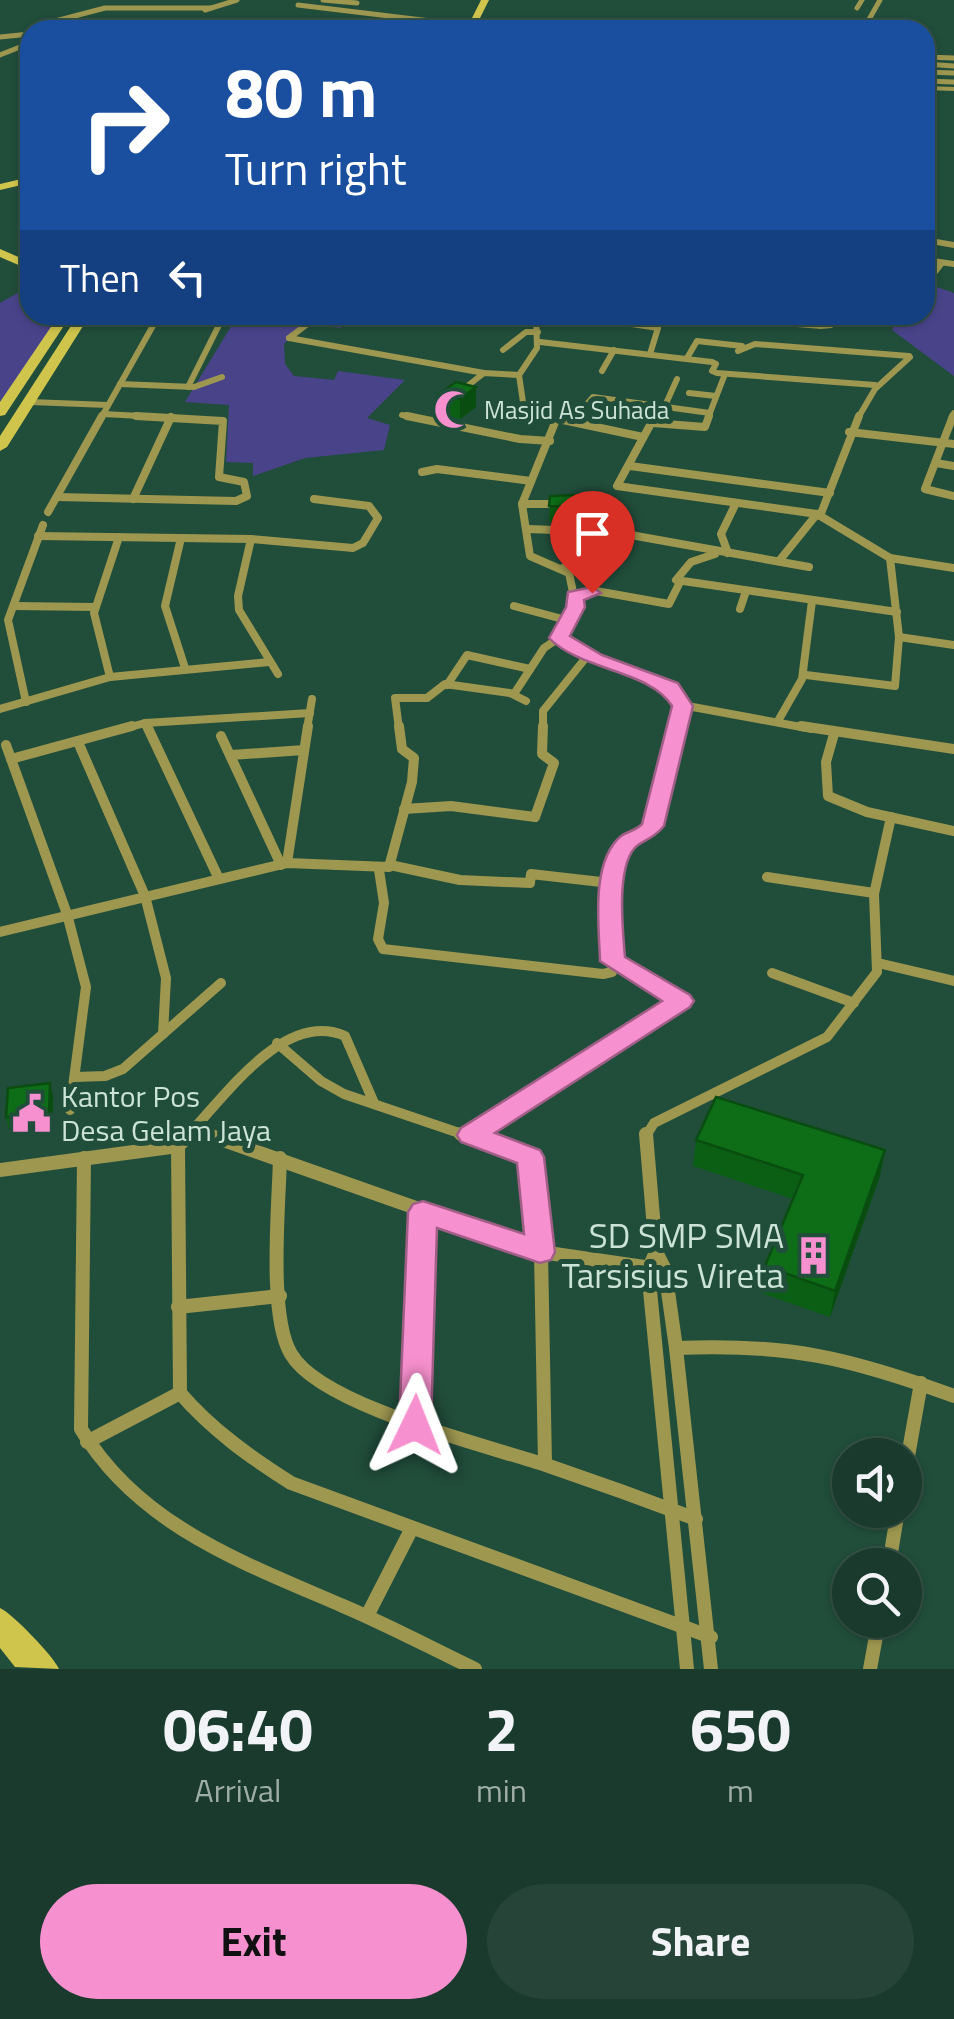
<!DOCTYPE html>
<html lang="en">
<head>
<meta charset="utf-8">
<style>
	body { margin:0; font-family:"Titillium Web",sans-serif; background:#264538; color:#f1f3f6; height:100vh; display:flex; flex-direction:column; font-size:38px; white-space:nowrap }
	* { box-sizing:border-box; margin:0 }
	p { font-size:32px; color:#9fada9 }
	.icon { flex:none; width:55px; height:55px; fill:none; stroke:currentColor; stroke-width:2; stroke-linecap:round; stroke-linejoin:round }
	.map { position:relative; height:1669px; overflow:hidden }
	.side { display:flex; flex-direction:column; background:#193a2c; flex:1 }
	.side>* { flex:none }
	.banner { position:absolute; left:20px; top:20px; width:915px; height:305px; border-radius:30px; box-shadow:0 2px 8px #0004,0 0 0 2px #375448; background:#1a4fa0; color:#fff; overflow:hidden }
	.buttons { position:absolute; left:832px; top:1438px; display:grid; gap:20px }
	.buttons a { display:grid; place-items:center; width:90px; height:90px; border-radius:50%; background:#193a2c; box-shadow:0 2px 8px #0004,0 0 0 2px #375448; font-size:50px }
	.pin { position:absolute; display:grid; place-items:center; width:85px; height:85px; color:#fff; margin:-102px -42px; border-radius:50% 50% 50% 0; rotate:-45deg; box-shadow:0 0 10px #0007 }
	.pin .icon { rotate:45deg }
	.me { position:absolute; width:110px; margin:-55px; rotate:2deg; stroke-linejoin:round; filter:drop-shadow(0 0 8px #0008) }
	.turn { display:flex; align-items:center; gap:35px; height:210px; padding:0 40px; font-size:45px }
	.turn .icon { width:130px; height:130px; stroke-width:2.5 }
	.turn b { display:block; font-size:70px; line-height:85px }
	.then { display:flex; align-items:center; height:95px; padding:0 40px; background:#0003; gap:20px; font-size:38px }
	.eta { display:flex; justify-content:space-evenly; align-items:center; height:170px; text-align:center }
	.eta b { font-size:60px; font-weight:700; line-height:70px }
	.action { display:flex; gap:20px; margin-top:auto; padding:20px 40px }
	.action a { flex:1; height:115px; border-radius:60px; background:#f790ce; color:#111; font-size:40px; font-weight:700; line-height:115px; text-align:center }
	.action a+a { background:#264538; color:#f1f3f6 }
	.map>svg:first-child { display:block }
</style>
</head>
<body>
<div class="map">
<svg width="954" height="1669" viewBox="0 0 954 1669">
	<rect width="100%" height="100%" fill="#214d3b"/>
	<g fill="#49448a">
		<path d="M925,283L954,293V376L892,330L899,315H925Z"/>
		<path d="M30,286V315H62L0,402V303Z"/>
		<path d="M238,315H345L341,328L305,324L284,344L285,364L294,376L334,380L338,371L405,380L367,418L390,425L384,450L305,458L253,476V463L226,462L229,405L185,402Z"/>
	</g>
	<g fill="none" stroke-linecap="round" stroke-linejoin="round">
		<g stroke="#9d9750" stroke-width="5">
			<path d="M323,0L357,3"/>
			<path d="M298,5L472,26"/>
			<path d="M857,8L862,0"/>
			<path d="M205,10L237,0"/>
			<path d="M51,30L44,24L105,8H211"/>
			<path d="M863,30L880,0"/>
			<path d="M0,37L30,34"/>
			<path d="M0,55L30,43"/>
			<path d="M925,57L954,58"/>
			<path d="M925,64L954,66"/>
			<path d="M925,72L954,73"/>
			<path d="M925,81L954,82"/>
		</g>
		<g stroke="#9d9750" stroke-width="6">
			<path d="M925,260L954,264"/>
			<path d="M928,281L942,263"/>
			<path d="M193,315L240,322"/>
			<path d="M536,315L537,348L519,375L524,409L551,418"/>
			<path d="M745,315L750,320L821,326L831,325L836,315"/>
			<path d="M612,321L658,328L650,354"/>
			<path d="M289,338L484,373"/>
			<path d="M289,338L319,315"/>
			<path d="M540,342L712,362L716,364L712,371L717,373L875,385"/>
			<path d="M503,350L526,332H538"/>
			<path d="M738,351L755,344L909,356"/>
			<path d="M687,358L697,341L742,346"/>
			<path d="M602,371L614,350"/>
			<path d="M120,384L194,387L222,377"/>
			<path d="M188,387L222,319"/>
			<path d="M461,391L484,373L519,375"/>
			<path d="M689,393L716,396"/>
			<path d="M30,402L108,405"/>
			<path d="M664,408L677,379"/>
			<path d="M581,411L593,397L710,413"/>
			<path d="M103,414L179,418"/>
			<path d="M402,415L419,418"/>
			<path d="M101,418L159,315"/>
			<path d="M654,418L660,407"/>
			<path d="M708,418L725,374"/>
			<path d="M858,418L875,389L910,357"/>
			<path d="M952,418L954,413"/>
		</g>
		<g stroke="#9d9750" stroke-width="8">
			<path d="M407,416L520,439L550,441"/>
			<path d="M544,416L643,437"/>
			<path d="M655,416L617,486L817,514L890,558L954,568"/>
			<path d="M953,416L925,489L954,496"/>
			<path d="M556,420L522,504L530,556L569,573L576,607L559,633L560,639L595,659L671,687L682,705L812,729"/>
			<path d="M653,423L705,427L709,416"/>
			<path d="M849,432L954,444"/>
			<path d="M936,463L954,466"/>
			<path d="M630,466L830,493"/>
			<path d="M422,472L437,469L531,481"/>
			<path d="M57,497L236,501L247,496L244,482L219,477L223,421L136,416"/>
			<path d="M133,499L171,417"/>
			<path d="M522,504H561"/>
			<path d="M48,512L102,416"/>
			<path d="M820,516L859,416"/>
			<path d="M527,529L614,532L809,567"/>
			<path d="M38,536L251,539L353,548L363,543L378,518L369,506L314,499"/>
			<path d="M181,538L165,606L185,668"/>
			<path d="M251,539L238,596L239,610L278,674"/>
			<path d="M728,553L721,534L736,503"/>
			<path d="M715,554L691,562L676,580L897,612"/>
			<path d="M890,558L899,637L954,645"/>
			<path d="M779,561L817,514"/>
			<path d="M563,568L596,569L614,532"/>
			<path d="M574,596L596,591L669,604L680,582"/>
			<path d="M14,606L94,607"/>
			<path d="M514,606L566,620"/>
			<path d="M740,609L746,591"/>
			<path d="M806,675L895,686L899,637"/>
			<path d="M110,677L269,662"/>
			<path d="M447,685L467,655L530,669"/>
			<path d="M514,694L544,648L559,638"/>
			<path d="M26,702L8,620L43,525"/>
			<path d="M0,709L110,677L94,613L119,537"/>
			<path d="M778,721L802,679L812,601"/>
			<path d="M145,723L148,729"/>
			<path d="M123,729L145,723L310,713"/>
			<path d="M307,729L312,699"/>
			<path d="M399,729L395,698H427L445,684L510,693L526,701"/>
			<path d="M543,729V711L588,655"/>
			<path d="M676,729L682,705"/>
		</g>
		<g stroke="#9d9750" stroke-width="10">
			<path d="M147,726L219,879"/>
			<path d="M801,726L954,749"/>
			<path d="M834,734L826,762L828,796L867,812L954,831"/>
			<path d="M221,736L281,865"/>
			<path d="M78,742L145,896L166,978L163,1034"/>
			<path d="M6,745L67,914L86,987L70,1110"/>
			<path d="M231,755L304,750"/>
			<path d="M11,759L132,726"/>
			<path d="M404,809L451,806L535,817L554,763L542,754L543,726"/>
			<path d="M287,863L308,726"/>
			<path d="M390,865L460,880L530,883L531,874L610,883"/>
			<path d="M379,870L384,903L378,939L383,949L603,974L612,972L613,961L681,999L679,1004L471,1135"/>
			<path d="M767,877L874,893"/>
			<path d="M0,932L287,863L389,867L412,782L414,758L402,749L399,726"/>
			<path d="M613,961L610,883L630,840L653,826L677,726"/>
			<path d="M878,963L954,981"/>
			<path d="M772,973L854,1003"/>
			<path d="M277,1043L321,1081L344,1094L468,1136"/>
			<path d="M75,1077L105,1076L123,1069L221,983"/>
			<path d="M193,1129L213,1136"/>
			<path d="M187,1136C224,1098 284,1009 345,1036L374,1103"/>
			<path d="M646,1136L654,1123L827,1037L877,972L874,894L891,817"/>
		</g>
		<g stroke="#9d9750" stroke-width="14">
			<path d="M206,1134L541,1252L665,1270"/>
			<path d="M461,1134L530,1157L541,1252L545,1464"/>
			<path d="M646,1134L656,1252L665,1270L676,1348L711,1669"/>
			<path d="M178,1146L180,1393C212,1430 250,1457 291,1483L711,1637"/>
			<path d="M84,1158L81,1429C139,1526 244,1563 343,1606C388,1625 431,1648 475,1669"/>
			<path d="M280,1158C279,1204 268,1316 291,1354C321,1406 488,1446 546,1465C596,1482 646,1500 696,1519"/>
			<path d="M0,1170L178,1146L190,1134"/>
			<path d="M656,1252L648,1270L687,1669"/>
			<path d="M178,1307L280,1296"/>
			<path d="M676,1348C787,1343 850,1358 954,1396"/>
			<path d="M415,1425L423,1212"/>
			<path d="M87,1442L180,1393"/>
			<path d="M905,1473L921,1383"/>
			<path d="M889,1565L898,1510"/>
			<path d="M367,1616L412,1528"/>
			<path d="M870,1669L879,1620"/>
		</g>
		<g fill="#9d9750" fill-rule="evenodd">
			<path d="M925,86L954,87V91L925,90Z"/>
			<path d="M925,237L954,242V248L925,243Z"/>
		</g>
		<g fill="#d0c54c" fill-rule="evenodd">
			<path d="M481,0H489L474,30H466Z"/>
			<path d="M30,177V183L0,190V184Z"/>
			<path d="M0,249L30,262V270L0,257Z"/>
			<path d="M59,315H71L5,415L0,416V402Z"/>
			<path d="M78,315H90L7,447L0,451V436Z"/>
			<path d="M0,1608C12,1613 54,1657 59,1669L15,1667L0,1648Z"/>
		</g>
	</g>
	<g fill="#0b5f14">
		<path d="M456,382L476,407L460,419L440,414L439,394Z"/>
		<path d="M602,494L601,524L549,522L550,496Z"/>
		<path d="M53,1096L52,1126L9,1130L6,1117Z"/>
		<path d="M696,1140L880,1176L830,1317L761,1293L765,1266L793,1199L693,1166Z"/>
	</g>
	<g fill="#094d10">
		<path d="M476,387V407L460,419V399Z"/>
		<path d="M50,1083L53,1096L52,1126L49,1113Z"/>
		<path d="M885,1150L880,1176L830,1317L835,1291Z"/>
	</g>
	<g fill="#0d6e17" stroke="#094d10" stroke-width="2.5">
		<path d="M456,382L476,387L460,399L439,394Z"/>
		<path d="M602,494L601,508L549,506L550,496Z"/>
		<path d="M50,1083L49,1113L6,1117L8,1088Z"/>
		<path d="M716,1097L885,1150L835,1291L765,1266L803,1175L696,1140Z"/>
	</g>
	<path fill="#f790ce" stroke="#a15e86" stroke-width="2.5" d="M592,587L601,593L584,600L585,607L570,636L602,655L678,683L693,706L664,826C655,837 649,838 638,845C615,862 623,932 625,957L690,995L694,1001L690,1007L495,1133L540,1150L544,1157L555,1252L551,1260L540,1263L437,1228L431,1425L426,1435L415,1439L404,1435L399,1425L408,1212L413,1204L423,1201L524,1234L517,1163L461,1142L457,1135L461,1128L662,1001L600,961C599,926 590,862 621,836C628,831 635,831 642,824L672,706C650,670 581,671 549,638L566,607L568,592Z"/>
	<defs>
		<symbol id="mosque-bare" viewBox="-9 -9 18 18"><path d="M3.5-4.9A6 6 0 1 0 3.5 4.9A5 5 0 1 1 3.5-4.9Z" fill="#f790ce" stroke="#214d3b" stroke-width="2.5" paint-order="stroke"/></symbol>
		<symbol id="civic-bare" viewBox="-9 -9 18 18"><path d="M-.6-6.5H3V-4.5H.6V-3L4-1V1h2V6H-6V1h2V-1L-.6-3ZM-1.2 2.5V6h2.4V2.5Z" fill="#f790ce" stroke="#214d3b" stroke-width="2.5" paint-order="stroke"/></symbol>
		<symbol id="building-bare" viewBox="-9 -9 18 18"><path d="M-4-6H4V6H1V3H-1V6H-4ZM-2.5-4.3h1.7v1.8h-1.7ZM.8-4.3h1.7v1.8H.8ZM-2.5-1h1.7V.8h-1.7ZM.8-1h1.7V.8H.8Z" fill="#f790ce" stroke="#214d3b" stroke-width="2.5" paint-order="stroke"/></symbol>
	</defs>
	<g fill-rule="evenodd">
		<use href="#mosque-bare" x="426" y="382" width="55" height="55"/>
		<use href="#civic-bare" x="4" y="1086" width="55" height="55"/>
		<use href="#building-bare" x="786" y="1228" width="55" height="55"/>
	</g>
	<g text-anchor="middle" dominant-baseline="central" stroke-width="10" stroke-linejoin="round" paint-order="stroke">
		<g font-size="25" fill="#cce3d7" stroke="#214d3b" text-anchor="start">
			<text x="484" y="410">Masjid As Suhada</text>
		</g>
		<g font-size="30" fill="#cce3d7" stroke="#214d3b" text-anchor="start">
			<text x="61" y="1096">Kantor Pos<tspan x="61" dy="34">Desa Gelam Jaya</tspan></text>
		</g>
		<g font-size="35" fill="#cce3d7" stroke="#214d3b" text-anchor="end">
			<text x="784" y="1235">SD SMP SMA<tspan x="784" dy="40">Tarsisius Vireta</tspan></text>
		</g>
	</g>
</svg>
<div class="buttons">
<a><svg class="icon" aria-label="sound" viewBox="0 0 24 24"><path d="M4 9h4l5-4v14l-5-4H4zM17 9q2 3 0 6"/></svg></a>
<a><svg class="icon" aria-label="search" viewBox="0 0 24 24"><circle cx="10" cy="10" r="6"/><path d="M15 15l6 6"/></svg></a>
</div>
<div class="pin" style="left:592px;top:593px;background:#d93025"><svg class="icon" aria-label="arrive" viewBox="0 0 24 24"><path d="M6 21V4h12l-3 4 3 4H6"/></svg></div>
<svg class="me" style="left:415px;top:1425px" viewBox="-20 -20 40 40"><path d="M0-17L14 15 0 8-14 15z" fill="#f790ce" stroke="#fff" stroke-width="4"/></svg>
<div class="banner">
<div class="turn"><svg class="icon" aria-label="right" viewBox="0 0 24 24"><path d="M7 20v-9h11M14 6l5 5-5 5"/></svg><div><b>80 m</b>Turn right</div></div>
<div class="then">Then<svg class="icon" aria-label="left" viewBox="0 0 24 24"><path d="M17 20v-9H6M10 6l-5 5 5 5"/></svg></div>
</div>
</div>
<section class="side">
<div class="eta">
<div><b>06:40</b><p>Arrival</p></div>
<div><b>2</b><p>min</p></div>
<div><b>650</b><p>m</p></div>
</div>
<div class="action"><a>Exit</a><a>Share</a></div>
</section>
</body>
</html>
